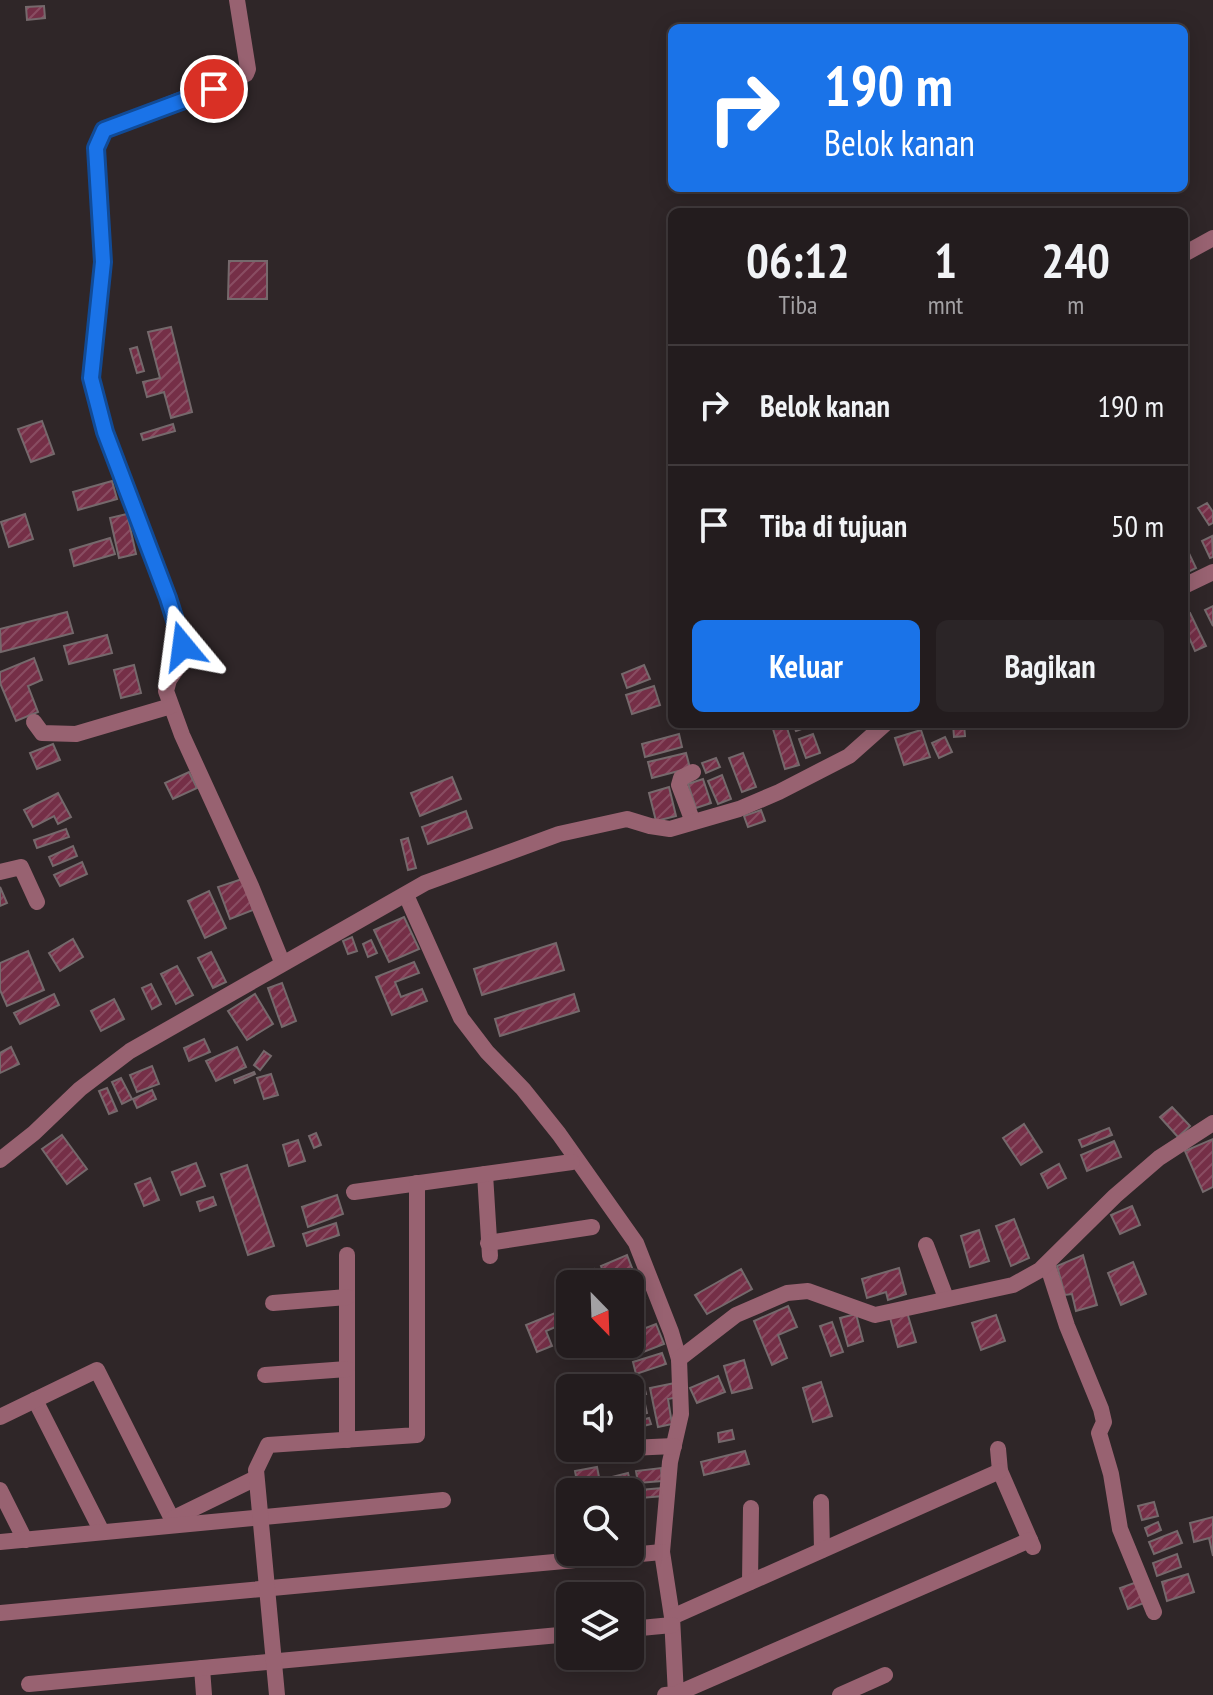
<!DOCTYPE html>
<html lang="id">
<head>
<meta charset="utf-8">
<style>
	body { margin:0; font-family:"PT Sans Narrow",sans-serif; background:#2b2527; color:#f1f3f6; height:100vh; display:flex; flex-direction:column; font-size:30px; white-space:nowrap }
	* { box-sizing:border-box; margin:0 }
	p { font-size:26px; color:#a3a1a4 }
	.icon { flex:none; width:44px; height:44px; fill:none; stroke:currentColor; stroke-width:2; stroke-linecap:round; stroke-linejoin:round }
	.map { position:relative; flex:1; overflow:hidden }
	.sheet { position:absolute; left:668px; top:208px; width:520px; height:520px; display:flex; flex-direction:column; background:#231c1e; border-radius:12px; box-shadow:0 4px 20px #0003,0 0 0 2px #403a3c }
	.sheet>* { flex:none }
	.banner { position:absolute; left:668px; top:24px; width:520px; height:168px; border-radius:12px; box-shadow:0 4px 20px #0003,0 0 0 2px #403a3c; background:#1a73e8; color:#fff; overflow:hidden }
	.needle { width:52px; rotate:157deg }
	.controls { position:absolute; left:556px; top:1270px; display:grid; gap:16px }
	.controls a { display:grid; place-items:center; width:88px; height:88px; border-radius:12px; background:#231c1e; box-shadow:0 4px 20px #0003,0 0 0 2px #403a3c; font-size:40px }
	.pin { position:absolute; display:grid; place-items:center; width:68px; height:68px; color:#fff; margin:-34px; border:4px solid #fff; border-radius:50%; box-shadow:0 2px 8px #0007 }
	.me { position:absolute; width:88px; margin:-44px; rotate:344deg; stroke-linejoin:round; filter:drop-shadow(0 0 6px #0008) }
	.turn { display:flex; align-items:center; gap:28px; height:168px; padding:0 24px; font-size:36px }
	.turn .icon { width:104px; height:104px; stroke-width:2.5 }
	.turn b { display:block; font-size:56px; line-height:68px }
	.eta { display:flex; justify-content:space-evenly; align-items:center; height:136px; text-align:center }
	.eta b { font-size:48px; font-weight:600; line-height:56px }
	.primary-button { display:flex; gap:16px; margin-top:auto; padding:16px 24px }
	.primary-button a { flex:1; height:92px; border-radius:12px; background:#1a73e8; color:#fff; font-size:32px; font-weight:600; line-height:92px; text-align:center }
	.primary-button a+a { background:#2b2527; color:#f1f3f6 }
	ul { padding:0; list-style:none }
	li { display:flex; align-items:center; gap:24px; height:120px; padding:0 24px; border-top:2px solid #403a3c }
	li div { flex:1 }
	li b { display:block; font-size:30px }
	li em { font-style:normal }
	.map>svg:first-child { display:block }
</style>
</head>
<body>
<div class="map">
<svg width="1213" height="1695" viewBox="0 0 1213 1695">
	<defs>
		<pattern id="building-hatch" width="6" height="6" patternUnits="userSpaceOnUse" patternTransform="scale(2)"><rect width="6" height="6" fill="#752f47"/><path d="M-1 1l2-2M0 6l6-6M5 7l2-2" fill="none" stroke="#894d62"/></pattern>
	</defs>
	<rect width="100%" height="100%" fill="#2f2628"/>
	<g fill="url(#building-hatch)" stroke="#75696c" stroke-width="2">
		<path d="M44,6L45,18L27,20L26,7Z"/>
		<path d="M229,261H267V299H228Z"/>
		<path d="M171,327L192,412L171,418L164,392L147,397L143,382L160,378L148,332Z"/>
		<path d="M137,347L144,371L137,373L130,349Z"/>
		<path d="M42,421L54,454L31,462L18,429Z"/>
		<path d="M173,424L175,431L143,440L141,434Z"/>
		<path d="M112,481L117,499L78,510L73,492Z"/>
		<path d="M1207,503L1213,512V523L1209,525L1198,508Z"/>
		<path d="M25,514L33,539L9,547L1,522Z"/>
		<path d="M127,514L136,554L119,558L110,518Z"/>
		<path d="M1212,536L1213,557L1210,558L1202,541Z"/>
		<path d="M110,538L115,554L74,566L70,550Z"/>
		<path d="M1185,545L1196,568L1188,572L1184,564Z"/>
		<path d="M1213,606V626L1205,610Z"/>
		<path d="M67,612L73,633L1,652L0,629Z"/>
		<path d="M1190,613L1206,646L1195,651L1184,626V616Z"/>
		<path d="M107,635L112,653L69,664L64,646Z"/>
		<path d="M34,658L42,680L28,686L38,712L16,721L0,683V672Z"/>
		<path d="M134,665L141,693L121,698L114,670Z"/>
		<path d="M644,665L650,679L627,688L622,674Z"/>
		<path d="M654,686L660,705L632,714L626,695Z"/>
		<path d="M793,724H816L796,731Z"/>
		<path d="M953,724H964L965,736L954,737Z"/>
		<path d="M786,725L799,765L785,769L773,729Z"/>
		<path d="M921,730L930,757L904,765L895,738Z"/>
		<path d="M679,734L682,747L645,757L642,744Z"/>
		<path d="M813,734L820,753L806,758L799,739Z"/>
		<path d="M945,737L952,752L939,758L932,743Z"/>
		<path d="M53,744L60,760L37,769L30,753Z"/>
		<path d="M686,753L690,768L652,778L648,762Z"/>
		<path d="M743,753L756,787L742,792L729,758Z"/>
		<path d="M716,758L720,767L706,773L702,763Z"/>
		<path d="M189,772L197,788L173,799L165,783Z"/>
		<path d="M722,775L731,799L718,804L708,781Z"/>
		<path d="M452,777L461,799L420,816L411,793Z"/>
		<path d="M703,779L711,803L696,808L688,784Z"/>
		<path d="M669,787L676,816L656,821L649,793Z"/>
		<path d="M58,793L71,817L58,824L54,816L33,827L24,810Z"/>
		<path d="M761,810L765,821L748,827L744,816Z"/>
		<path d="M466,811L472,828L428,844L422,827Z"/>
		<path d="M66,829L69,837L37,848L34,840Z"/>
		<path d="M408,838L416,868L408,870L401,840Z"/>
		<path d="M73,846L77,856L53,866L49,857Z"/>
		<path d="M82,862L87,874L60,886L54,875Z"/>
		<path d="M242,879L253,910L230,919L218,887Z"/>
		<path d="M0,887L7,903L0,906Z"/>
		<path d="M209,891L226,928L205,938L188,901Z"/>
		<path d="M404,917L419,949L389,962L374,930Z"/>
		<path d="M352,937L357,951L348,954L343,941Z"/>
		<path d="M73,939L83,957L60,971L49,953Z"/>
		<path d="M371,940L377,953L368,957L363,944Z"/>
		<path d="M556,943L564,970L482,995L474,969Z"/>
		<path d="M28,951L44,990L7,1006L0,990V963Z"/>
		<path d="M211,952L226,982L213,988L198,958Z"/>
		<path d="M414,962L419,973L395,982L401,997L422,989L427,1001L392,1015L376,977Z"/>
		<path d="M177,966L193,995L176,1004L161,974Z"/>
		<path d="M282,983L296,1021L282,1027L268,988Z"/>
		<path d="M151,984L161,1004L152,1009L142,988Z"/>
		<path d="M54,994L59,1005L20,1024L14,1013Z"/>
		<path d="M255,994L273,1024L247,1040L228,1011Z"/>
		<path d="M574,994L579,1011L500,1036L495,1019Z"/>
		<path d="M114,999L124,1019L101,1031L91,1011Z"/>
		<path d="M204,1039L210,1052L189,1061L184,1048Z"/>
		<path d="M11,1047L19,1064L0,1073V1053Z"/>
		<path d="M237,1047L246,1067L216,1081L206,1061Z"/>
		<path d="M264,1051L271,1056L260,1070L254,1065Z"/>
		<path d="M152,1066L159,1084L137,1092L130,1075Z"/>
		<path d="M254,1072L255,1074L235,1083L234,1080Z"/>
		<path d="M271,1074L278,1095L264,1099L257,1078Z"/>
		<path d="M121,1078L132,1099L122,1104L112,1082Z"/>
		<path d="M107,1088L117,1111L109,1114L99,1091Z"/>
		<path d="M152,1090L156,1099L137,1108L133,1099Z"/>
		<path d="M1172,1107L1190,1126L1178,1137L1160,1117Z"/>
		<path d="M1024,1124L1042,1152L1021,1165L1003,1138Z"/>
		<path d="M1109,1128L1112,1135L1082,1147L1079,1140Z"/>
		<path d="M316,1133L321,1145L314,1148L309,1136Z"/>
		<path d="M62,1135L87,1169L67,1184L42,1149Z"/>
		<path d="M1213,1139V1187L1203,1192L1185,1151Z"/>
		<path d="M298,1140L305,1161L289,1166L283,1145Z"/>
		<path d="M1114,1141L1121,1157L1087,1171L1081,1155Z"/>
		<path d="M196,1163L205,1186L181,1195L172,1172Z"/>
		<path d="M1059,1164L1066,1178L1048,1188L1041,1174Z"/>
		<path d="M247,1165L274,1246L248,1255L221,1174Z"/>
		<path d="M150,1178L159,1200L144,1206L135,1184Z"/>
		<path d="M337,1195L343,1214L308,1227L302,1207Z"/>
		<path d="M213,1197L216,1205L200,1211L197,1202Z"/>
		<path d="M1132,1206L1140,1225L1120,1234L1111,1215Z"/>
		<path d="M1014,1219L1029,1258L1011,1266L996,1226Z"/>
		<path d="M336,1223L339,1235L307,1246L303,1234Z"/>
		<path d="M979,1230L989,1261L970,1267L961,1236Z"/>
		<path d="M627,1255L634,1273L608,1284L601,1266Z"/>
		<path d="M1083,1255L1097,1305L1076,1311L1072,1294L1065,1295L1057,1266Z"/>
		<path d="M1133,1262L1146,1294L1121,1305L1108,1273Z"/>
		<path d="M899,1268L906,1294L888,1300L886,1292L867,1298L862,1279Z"/>
		<path d="M594,1269L598,1283L575,1284L573,1276Z"/>
		<path d="M741,1269L752,1289L707,1314L695,1295Z"/>
		<path d="M640,1285L645,1298L630,1304V1288Z"/>
		<path d="M788,1306L797,1327L778,1335L787,1358L772,1365L754,1321Z"/>
		<path d="M906,1309L916,1342L898,1347L889,1314Z"/>
		<path d="M560,1311L565,1323L546,1331L552,1346L537,1352L526,1325Z"/>
		<path d="M856,1314L863,1341L848,1346L840,1318Z"/>
		<path d="M996,1315L1005,1341L981,1350L972,1323Z"/>
		<path d="M832,1322L843,1352L831,1356L820,1326Z"/>
		<path d="M656,1324L664,1344L633,1356L628,1344L630,1334Z"/>
		<path d="M662,1353L666,1364L636,1374L633,1362Z"/>
		<path d="M744,1360L752,1388L732,1393L724,1366Z"/>
		<path d="M718,1376L725,1392L697,1403L690,1388Z"/>
		<path d="M821,1382L832,1416L813,1422L803,1388Z"/>
		<path d="M675,1383L678,1397L668,1399L672,1424L658,1427L650,1388Z"/>
		<path d="M644,1386L646,1394L632,1397L630,1390Z"/>
		<path d="M645,1404L647,1413L635,1416L632,1407Z"/>
		<path d="M649,1418L651,1424L636,1428L635,1422Z"/>
		<path d="M732,1430L734,1439L719,1442L718,1433Z"/>
		<path d="M745,1451L749,1464L704,1475L701,1462Z"/>
		<path d="M597,1467L602,1492H579L575,1471Z"/>
		<path d="M661,1468L662,1481L638,1483L636,1471Z"/>
		<path d="M628,1473L633,1494L611,1492L608,1478Z"/>
		<path d="M662,1488L663,1496L641,1498L640,1490Z"/>
		<path d="M1154,1502L1158,1516L1142,1520L1138,1506Z"/>
		<path d="M1213,1517V1556L1209,1538L1194,1542L1190,1523Z"/>
		<path d="M1158,1522L1161,1530L1148,1536L1145,1528Z"/>
		<path d="M1177,1531L1182,1543L1154,1554L1149,1542Z"/>
		<path d="M1177,1554L1181,1567L1157,1576L1153,1563Z"/>
		<path d="M1188,1574L1194,1592L1167,1601L1162,1582Z"/>
		<path d="M1137,1582L1144,1603L1128,1609L1120,1588Z"/>
	</g>
	<g fill="none" stroke-linecap="round" stroke-linejoin="round">
		<g stroke="#986271" stroke-width="16">
			<path d="M237,0L248,69L246,74L104,130L96,148L103,262L91,378L105,432L168,598L183,646L180,664L169,680L166,691L182,735L251,886L282,962"/>
			<path d="M1184,254L1213,238"/>
			<path d="M1184,586L1213,572"/>
			<path d="M34,722L42,733L76,734L171,706"/>
			<path d="M693,772L681,778L679,785L693,822"/>
			<path d="M0,872L21,867L37,902"/>
			<path d="M406,895L461,1018L487,1052L523,1089L559,1134L636,1243L671,1332L679,1359L681,1414L670,1462L662,1552L672,1617L676,1695"/>
			<path d="M0,1160L34,1133L80,1089L130,1051L425,883L559,834L627,819L650,826L670,829L739,809L779,792L849,756L885,724"/>
			<path d="M485,1174L490,1256"/>
			<path d="M354,1192L572,1162"/>
			<path d="M488,1243L592,1227"/>
			<path d="M926,1245L946,1298"/>
			<path d="M347,1255V1440"/>
			<path d="M1047,1264L1067,1326L1101,1409L1104,1422L1099,1433L1111,1474L1120,1529L1154,1612"/>
			<path d="M273,1303L347,1297"/>
			<path d="M679,1359L736,1315L787,1293L808,1291L875,1315L1013,1285L1040,1270L1115,1196L1159,1158L1213,1123"/>
			<path d="M265,1375L347,1369"/>
			<path d="M35,1400L102,1532"/>
			<path d="M0,1417L97,1370L175,1525"/>
			<path d="M598,1448H609"/>
			<path d="M630,1448L674,1446"/>
			<path d="M998,1449L1000,1471L1033,1547"/>
			<path d="M0,1490L25,1540"/>
			<path d="M821,1502L822,1550"/>
			<path d="M172,1519L256,1478"/>
			<path d="M0,1542L443,1500"/>
			<path d="M750,1582L751,1508"/>
			<path d="M0,1613L662,1552"/>
			<path d="M672,1617L1000,1471"/>
			<path d="M630,1629L672,1625"/>
			<path d="M202,1668L204,1695"/>
			<path d="M29,1684L570,1634"/>
			<path d="M277,1695L256,1470L268,1445L417,1435V1183"/>
			<path d="M665,1695L676,1694L1030,1540"/>
			<path d="M840,1695L885,1675"/>
		</g>
	</g>
	<g fill="none" stroke-linecap="round" stroke-linejoin="round">
		<defs>
			<path id="route" d="M183,646L168,598L105,432L91,378L103,262L96,148L104,130L214,89"/>
		</defs>
		<use href="#route" stroke="#114b97" stroke-width="20"/>
		<use href="#route" stroke="#1a73e8" stroke-width="14"/>
	</g>
</svg>
<div class="controls">
<a><svg class="needle" viewBox="-14 -14 28 28"><path d="M0-13l5 13h-10z" fill="#e53935"/><path d="M0 13l5-13h-10z" fill="#a3a1a4"/></svg></a>
<a><svg class="icon" aria-label="sound" viewBox="0 0 24 24"><path d="M4 9h4l5-4v14l-5-4H4zM17 9q2 3 0 6"/></svg></a>
<a><svg class="icon" aria-label="search" viewBox="0 0 24 24"><circle cx="10" cy="10" r="6"/><path d="M15 15l6 6"/></svg></a>
<a><svg class="icon" aria-label="layers" viewBox="0 0 24 24"><path d="M12 4l9 5-9 5-9-5zM3 14l9 5 9-5"/></svg></a>
</div>
<div class="pin" style="left:214px;top:89px;background:#d93025"><svg class="icon" aria-label="arrive" viewBox="0 0 24 24"><path d="M6 21V4h12l-3 4 3 4H6"/></svg></div>
<svg class="me" style="left:183px;top:646px" viewBox="-20 -20 40 40"><path d="M0-17L14 15 0 8-14 15z" fill="#1a73e8" stroke="#fff" stroke-width="4"/></svg>
<div class="banner">
<div class="turn"><svg class="icon" aria-label="right" viewBox="0 0 24 24"><path d="M7 20v-9h11M14 6l5 5-5 5"/></svg><div><b>190 m</b>Belok kanan</div></div>
</div>
<section class="sheet">
<div class="eta">
<div><b>06:12</b><p>Tiba</p></div>
<div><b>1</b><p>mnt</p></div>
<div><b>240</b><p>m</p></div>
</div>
<ul>
<li><svg class="icon" aria-label="right" viewBox="0 0 24 24"><path d="M7 20v-9h11M14 6l5 5-5 5"/></svg><div><b>Belok kanan</b></div><em>190 m</em></li>
<li><svg class="icon" aria-label="arrive" viewBox="0 0 24 24"><path d="M6 21V4h12l-3 4 3 4H6"/></svg><div><b>Tiba di tujuan</b></div><em>50 m</em></li>
</ul>
<div class="primary-button"><a>Keluar</a><a>Bagikan</a></div>
</section>
</div>
</body>
</html>
